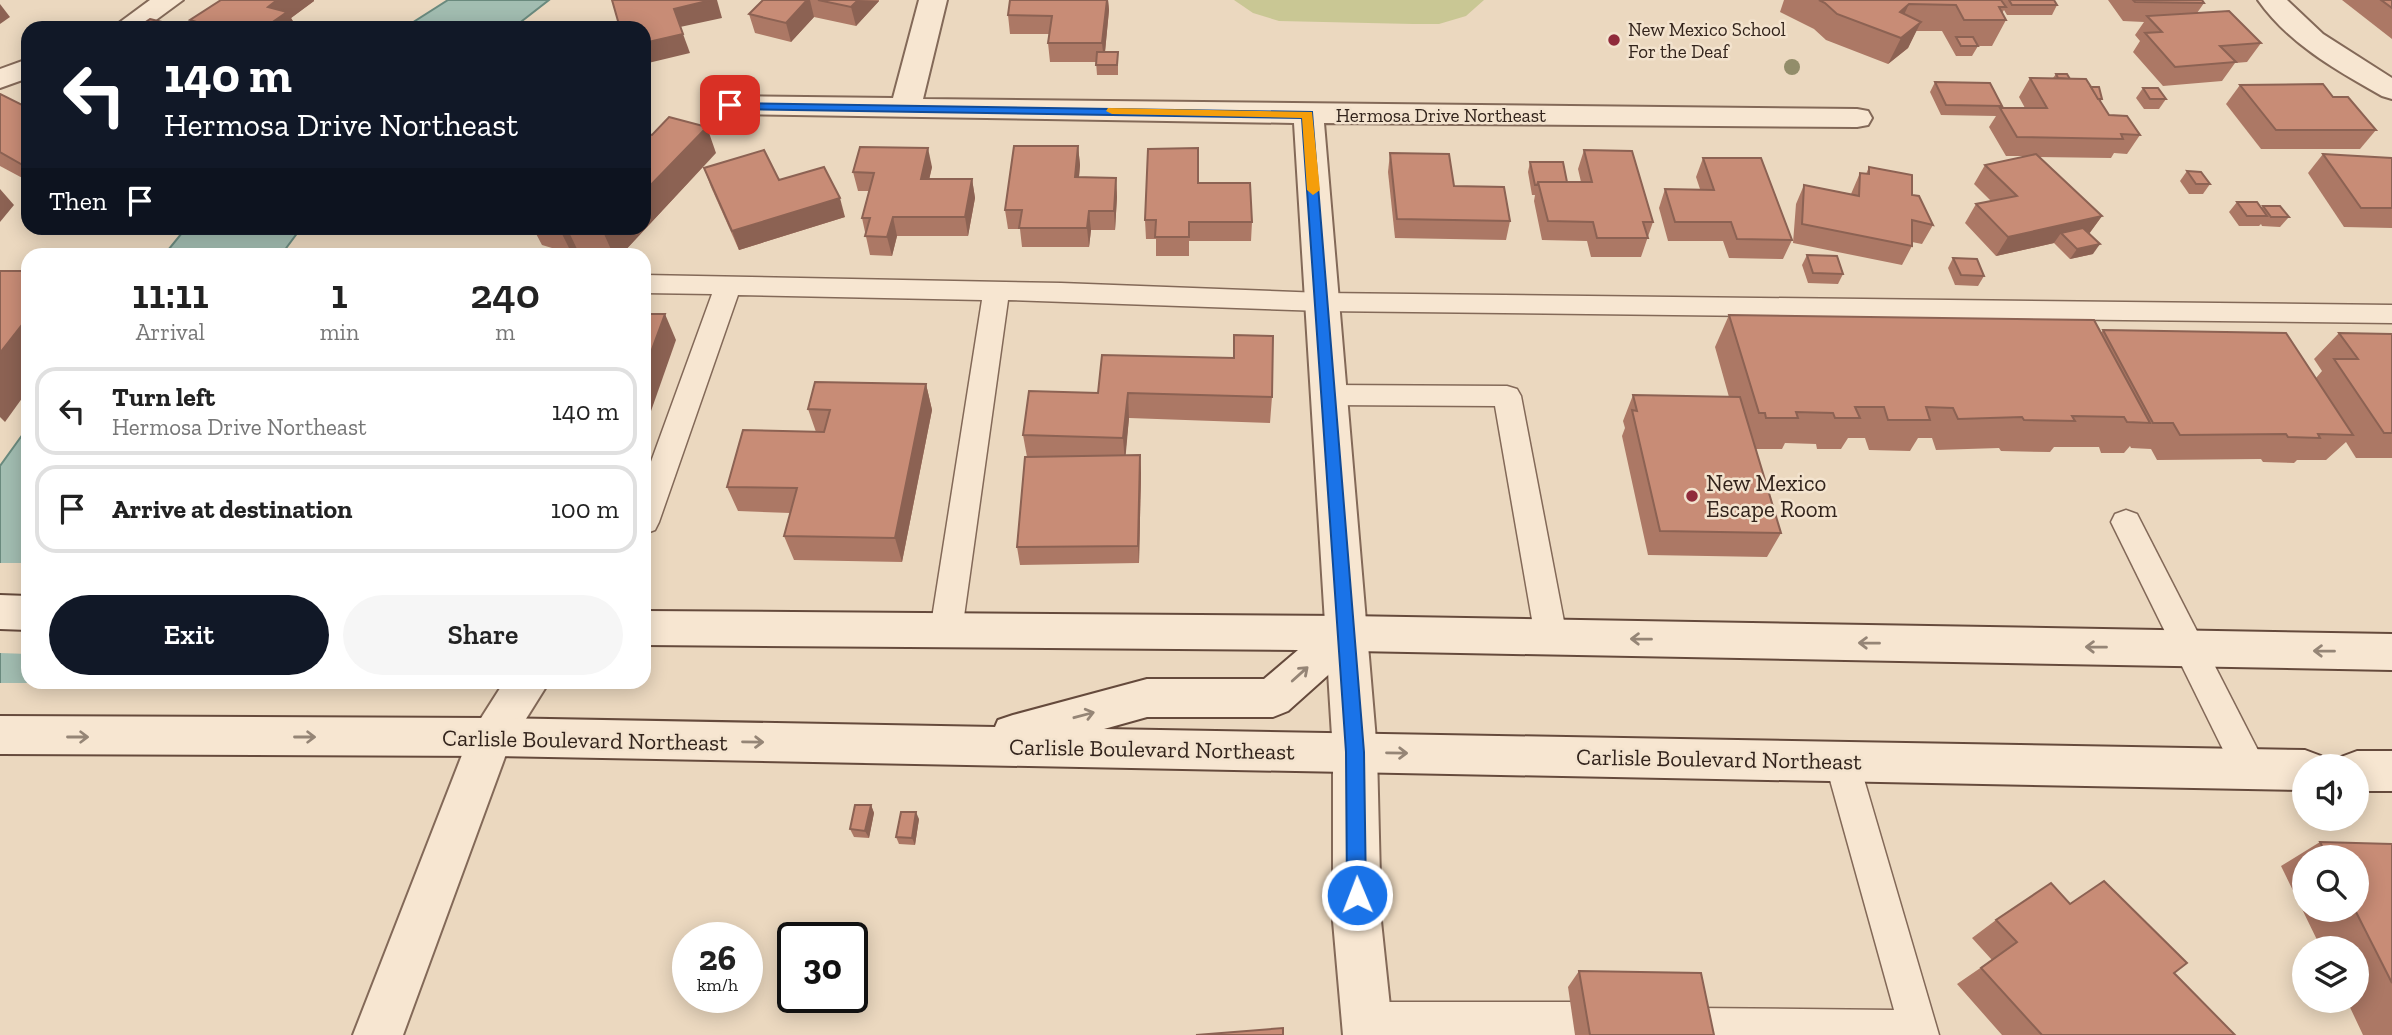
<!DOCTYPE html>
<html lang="en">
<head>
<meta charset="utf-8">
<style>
	body { margin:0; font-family:"Zilla Slab",serif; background:#f6f6f6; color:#222; height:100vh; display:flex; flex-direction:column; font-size:26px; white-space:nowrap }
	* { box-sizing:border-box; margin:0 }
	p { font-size:23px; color:#767676 }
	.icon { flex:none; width:38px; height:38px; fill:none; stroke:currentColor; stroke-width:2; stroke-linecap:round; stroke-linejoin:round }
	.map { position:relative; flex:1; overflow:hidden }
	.sheet { position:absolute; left:21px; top:248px; width:630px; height:441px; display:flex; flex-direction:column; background:#fff; border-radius:21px; box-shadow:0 4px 18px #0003 }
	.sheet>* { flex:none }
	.hud { position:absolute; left:21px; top:21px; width:630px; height:214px; border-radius:21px; box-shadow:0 4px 18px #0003; background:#111827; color:#fff; overflow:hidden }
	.tools { position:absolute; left:2292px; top:754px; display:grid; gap:14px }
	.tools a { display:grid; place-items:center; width:77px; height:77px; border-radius:50%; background:#fff; box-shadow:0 4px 18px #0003; font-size:35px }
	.speed { position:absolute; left:672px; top:922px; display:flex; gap:14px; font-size:35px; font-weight:700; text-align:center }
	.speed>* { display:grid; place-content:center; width:91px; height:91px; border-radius:50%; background:#fff; box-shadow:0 4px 18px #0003; line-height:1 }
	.speed small { font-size:18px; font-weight:400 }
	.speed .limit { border:4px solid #111; border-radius:10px; background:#fff; color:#111 }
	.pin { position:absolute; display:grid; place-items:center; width:60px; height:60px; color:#fff; margin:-30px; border-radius:14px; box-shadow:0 4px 10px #0006 }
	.me { position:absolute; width:77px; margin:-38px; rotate:359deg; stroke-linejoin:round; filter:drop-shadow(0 0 5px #0008) }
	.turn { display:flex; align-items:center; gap:24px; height:147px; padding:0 28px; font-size:32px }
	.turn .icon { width:91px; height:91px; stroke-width:2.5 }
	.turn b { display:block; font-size:49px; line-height:60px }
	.then { display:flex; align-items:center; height:66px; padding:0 28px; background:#0003; gap:14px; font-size:26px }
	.eta { display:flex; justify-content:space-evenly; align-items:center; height:119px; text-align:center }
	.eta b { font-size:42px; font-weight:600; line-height:49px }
	.cta { display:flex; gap:14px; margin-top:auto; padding:14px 28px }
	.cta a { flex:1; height:80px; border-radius:42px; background:#111827; color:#fff; font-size:28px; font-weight:600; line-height:80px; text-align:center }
	.cta a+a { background:#f6f6f6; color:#222 }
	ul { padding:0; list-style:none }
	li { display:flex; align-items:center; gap:21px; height:88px; margin:0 14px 10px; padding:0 14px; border:4px solid #e0e0e0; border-radius:21px }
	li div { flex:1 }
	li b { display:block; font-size:26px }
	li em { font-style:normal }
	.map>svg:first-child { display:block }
</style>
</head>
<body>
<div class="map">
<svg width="2392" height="1035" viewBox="0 0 2392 1035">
	<rect width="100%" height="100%" fill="#ebd8bf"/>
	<path fill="#c9c794" d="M1234,0H1484L1466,16L1439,24H1413L1279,21L1253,13Z"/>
	<g fill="#a2bdb1" stroke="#6a8a7e" stroke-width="2">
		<path d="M448,0H549L513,28H404Z"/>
		<path d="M186,228H301L281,255H164Z"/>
		<path d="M28,427L30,683L0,733V466Z"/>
	</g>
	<g fill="#ebd8bf">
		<path d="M0,563H28V654L0,653Z"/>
		<path d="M0,683H33L0,737Z"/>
	</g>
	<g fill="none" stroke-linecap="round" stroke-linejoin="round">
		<defs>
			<g id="service">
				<path d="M644,275L1061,283L1322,293L2392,305V323L1322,311L1008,300L962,631L957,641L946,644L935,641L930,631L982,300L738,295L659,522L655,530L644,534V481L712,294L644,293Z"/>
				<path d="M1328,385L1507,386L1517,389L1521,396L1567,637L1562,647L1551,651L1540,647L1535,637L1495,406L1328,405L1318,402L1314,395L1318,388Z"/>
				<path d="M2126,510L2137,514L2262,758L2267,769L2262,780L2250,784L2238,780L2111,522L2115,514Z"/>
				<path d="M1842,747L1854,751L1859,762L1939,1035H1677L1674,1027L1679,1013L1693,1008L1894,1010L1825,762L1830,751Z"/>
				<path d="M1366,1002H1571L1585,1007L1590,1021L1583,1035H1354L1347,1021L1352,1007Z"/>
			</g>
			<g id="minor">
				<path d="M150,0H183L145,28H112Z"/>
				<path d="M919,0H947L923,99L1857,109L1868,111L1872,118L1868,125L1857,127L1324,123L1377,752L1381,921L1393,1035H1343L1333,921V752L1294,123L730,114L720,111L715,105L720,99L730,96L893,98Z"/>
				<path d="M2258,0H2287L2323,34L2392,78V99L2382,96C2336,70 2289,44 2258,0Z"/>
				<path d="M28,59V78L0,88V69Z"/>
				<path d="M504,682H549L509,746L403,1035H353L469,737Z"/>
			</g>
			<g id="secondary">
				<path d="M0,595L28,596V630L0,629Z"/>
				<path d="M644,611L1346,616L2392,634V670L1355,651L1288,711L1273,717H1147L1104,729L2305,750L2321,756L2325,766H2305V790L491,756L0,754V716L491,718L995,727L998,720L1013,715L1147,679H1264L1298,650L644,645Z"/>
				<path d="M2357,751H2392V791H2357V766H2337L2341,757Z"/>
			</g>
		</defs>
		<use href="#service" stroke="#836958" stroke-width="3"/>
		<use href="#minor" stroke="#836958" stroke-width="4"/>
		<use href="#secondary" stroke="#654a3c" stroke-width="4"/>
		<use href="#service" fill="#f7e6d1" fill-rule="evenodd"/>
		<use href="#minor" fill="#f7e6d1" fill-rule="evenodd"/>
		<use href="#secondary" fill="#f7e6d1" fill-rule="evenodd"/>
	</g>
	<circle fill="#928d6a" cx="1792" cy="67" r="8"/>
	<g fill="#ac7865" fill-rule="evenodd">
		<path d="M221,0H314V1L291,18L297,28H195L190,20Z"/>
		<path d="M763,0H879V1L856,26L814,17L791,42L755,33L749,14Z"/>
		<path d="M1010,0H1108L1109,10L1105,52H1118V75H1097L1096,62H1050L1048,43L1049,34H1010L1008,15Z"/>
		<path d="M1784,0H2054L2057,5L2052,15H2007L2004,10L2002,13L2006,20L1992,46H1978L1972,56H1956L1942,31H1916L1908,48L1888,64L1826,40L1814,29L1780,12Z"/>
		<path d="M2108,0H2202L2204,3L2197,13L2261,43L2247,62L2235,63L2222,81L2163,86L2133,52L2140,41L2135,35L2144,22L2123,21Z"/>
		<path d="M2342,0H2392V39Z"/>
		<path d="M2056,74L2091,87L2102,99L2100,102L2109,115L2140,135L2127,154L2114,153L2111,158L2038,157L2102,216L2089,234L2093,254L2070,259L2054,243L1996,256L1965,223L1976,204L1991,201L1974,184L1985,165L2027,156H2006L1989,127L1996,116L1941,115L1930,92L1935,82L2002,106L2001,108H2025L2019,97L2030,78H2053Z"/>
		<path d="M2240,85L2333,97L2376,130L2360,149H2261L2226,104Z"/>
		<path d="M2143,88L2166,99L2159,109H2144L2136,98Z"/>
		<path d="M0,94L26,107L28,106V181L0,166Z"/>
		<path d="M1078,146L1080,165L1079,177L1116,178L1117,197L1115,230H1091L1089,247H1022L1020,229H1008L1005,210Z"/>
		<path d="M1584,150L1653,222L1641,257H1591L1587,241L1542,240L1534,201L1535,195H1532L1528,172L1530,162L1567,182H1581L1578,169Z"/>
		<path d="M716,153L620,256H601L577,249L572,254L542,245L533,228H644Z"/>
		<path d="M1390,153L1454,186L1510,221L1506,240L1395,238L1388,172Z"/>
		<path d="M2323,154L2392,158V228L2344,227L2308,173Z"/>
		<path d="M1703,158L1792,240L1783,259L1729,258L1723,241H1668L1659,208L1665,189H1700L1696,177Z"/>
		<path d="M932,167L929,179H972L975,198L968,236H897L892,256L870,255L862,218L869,191H858L853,172Z"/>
		<path d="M1869,167L1912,195L1933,225L1922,244L1912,242V246L1902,265L1793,243L1796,204L1804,185L1851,194L1860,173L1866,174Z"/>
		<path d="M704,168L779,180L845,217L739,250L711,187Z"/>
		<path d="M2187,171L2210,184L2203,194H2189L2180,181Z"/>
		<path d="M1198,183L1252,222L1251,241H1189V256H1156V239H1146L1145,220Z"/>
		<path d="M2237,202L2261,208L2263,206L2289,217L2280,227L2262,226L2261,224L2259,226H2239L2229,212Z"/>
		<path d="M1807,255L1843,274L1838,284L1808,283L1802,265Z"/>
		<path d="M1953,258L1984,276L1978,286L1955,285L1948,268Z"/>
		<path d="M1729,315L2101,333L2103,330L2316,378L2322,371L2314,359L2339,333L2392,334V458H2356L2346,442L2326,460H2297L2294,463L2263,462L2261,459L2157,460L2151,449L2131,448L2130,446L2124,453H2101L2099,447H2054L2050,452L2001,451L1999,448L1936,450L1932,438H1918L1910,451L1869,450L1865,438H1848L1841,449H1817L1816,444L1785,443L1782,449H1755L1781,533L1767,557L1648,555L1622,436L1625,428L1623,421L1633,395L1729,397L1715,347Z"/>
		<path d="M1102,355L1272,397L1270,423L1129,418L1125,456L1140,455L1141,473L1139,563L1020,565L1017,547L1027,457L1023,435L1098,393Z"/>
		<path d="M926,384L932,410L902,562L794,560L784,536L790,513L738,511L727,487L816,432L808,409Z"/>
		<path d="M871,805L874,813L869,838L854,837L850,829Z"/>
		<path d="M919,819L915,845L899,844L896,837Z"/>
		<path d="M2320,842L2392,844V1035H2363L2347,1001H2357V948H2321L2281,866ZM2305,858H2357V910H2305Z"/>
		<path d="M2070,904L2174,973L2235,1035H2002L1957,984L1992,960L1972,938L1996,920Z"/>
		<path d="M1579,971L1714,1035H1575L1568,987Z"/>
	</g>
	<g fill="#8c6253">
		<path d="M277,0H314V1L291,18L297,28H264L268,7Z"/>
		<path d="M711,0H717L722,18L680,27L674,9Z"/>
		<path d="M807,0H810L814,17L791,42L786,23Z"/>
		<path d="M858,0L879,1L856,26L851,7Z"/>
		<path d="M1107,0H1108L1109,10L1104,62L1102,43Z"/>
		<path d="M0,4L10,17L0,24Z"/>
		<path d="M1909,4L1897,30L1900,12Z"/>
		<path d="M1921,22L1908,48L1888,64L1901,38Z"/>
		<path d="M683,34L690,53L644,64V43Z"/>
		<path d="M707,127L716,153L620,256H614L604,234L610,228H644V192Z"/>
		<path d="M1078,146L1080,165L1077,197L1075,177Z"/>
		<path d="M928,148L932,167L925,198L921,179Z"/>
		<path d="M1116,178L1117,197L1115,230L1114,211Z"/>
		<path d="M972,179L975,198L968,236L965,217Z"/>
		<path d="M0,189L14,205L0,222Z"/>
		<path d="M840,198L845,217L739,250L732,231Z"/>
		<path d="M1089,211L1091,230L1089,247L1087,228Z"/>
		<path d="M2102,216L2088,235L2061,233L2054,243L1996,256L2008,237Z"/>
		<path d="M893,217L897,236L892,256L887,237Z"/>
		<path d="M559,228H567L577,249L572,254Z"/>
		<path d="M2100,244L2093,254L2070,259L2077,249Z"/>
		<path d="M665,314L676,340L644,431V371Z"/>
		<path d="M28,317V390L5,422L0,417V353Z"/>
		<path d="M926,384L932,410L902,562L895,538Z"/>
		<path d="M1128,393L1129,418L1125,463L1123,438Z"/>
		<path d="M1140,455L1141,473L1139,563L1138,546Z"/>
		<path d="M871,805L874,813L869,838L865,831Z"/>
		<path d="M916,812L919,819L915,845L912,838Z"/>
	</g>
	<g fill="#c88c76" stroke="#8c6253" stroke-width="2">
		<path d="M221,0H277L268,7L287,12L264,28H216L190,20Z"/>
		<path d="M612,0H711L674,9L683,34L644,43V28H620Z"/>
		<path d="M763,0H807L786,23L749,14Z"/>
		<path d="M818,0H858L851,7Z"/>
		<path d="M1010,0H1107L1102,43H1048L1052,16L1008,15Z"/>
		<path d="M1819,0H2001L2006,7H1999L2006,20H1964L1956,5L1909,4L1900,12L1921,22L1901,38L1837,14L1825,3Z"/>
		<path d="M2009,0H2054L2057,5H2012Z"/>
		<path d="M2133,0H2202L2204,3L2135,2Z"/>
		<path d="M2381,0H2392V8Z"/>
		<path d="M2229,11L2261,43L2220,46L2236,62L2175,67L2145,33L2162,32L2147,16Z"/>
		<path d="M150,19L186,28H137Z"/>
		<path d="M1956,37H1973L1978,46H1961Z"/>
		<path d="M1097,52H1118L1117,65H1096Z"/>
		<path d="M2056,74H2067L2070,79L2058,78Z"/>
		<path d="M2030,78L2086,79L2109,115L2127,116L2140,135L2121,134L2123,139L2017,137L2000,108H2047Z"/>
		<path d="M1935,82L1990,83L2002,106L1946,105Z"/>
		<path d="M2323,84L2333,97H2348L2376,130H2276L2240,85Z"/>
		<path d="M2091,87H2099L2102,99H2098Z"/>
		<path d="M2143,88H2158L2166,99H2150Z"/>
		<path d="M0,94L26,107L28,106V168L0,152Z"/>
		<path d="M669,117L707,127L644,192V133L652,135Z"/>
		<path d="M1014,146H1078L1075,177L1116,178L1114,211H1089L1087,228H1019L1022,210H1005Z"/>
		<path d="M860,147L928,148L921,179H972L965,217H893L887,237L865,236L870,218H862L874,173L853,172Z"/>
		<path d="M1198,148V183H1250L1252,222H1189V237H1155L1156,220H1145L1148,149Z"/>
		<path d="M764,150L779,180L824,167L840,198L732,231L704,168Z"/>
		<path d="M1584,150L1632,151L1653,222H1643L1648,238H1597L1593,222L1548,221L1538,182H1592Z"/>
		<path d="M1390,153L1449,154L1454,186L1504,187L1510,221L1397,219Z"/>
		<path d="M2036,154L2102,216L2008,237L1976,204L2017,196L1985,165Z"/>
		<path d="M2323,154L2392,158V208H2361Z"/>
		<path d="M1703,158H1761L1792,240L1737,239L1731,222H1675L1665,189L1714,190Z"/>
		<path d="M1530,162H1563L1567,182H1538L1537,185H1535Z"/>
		<path d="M1869,167L1912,175V195L1919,196L1933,225L1912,220V246L1802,224L1804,185L1859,196L1860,173L1869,174Z"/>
		<path d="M2187,171L2201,172L2210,184H2196Z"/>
		<path d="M2237,202H2257L2267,216H2247Z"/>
		<path d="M2263,206H2280L2289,217H2271Z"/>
		<path d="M583,228H610L604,234Z"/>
		<path d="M2083,228L2100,244L2077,249L2061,233Z"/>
		<path d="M1807,255L1837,256L1843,274L1813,273Z"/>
		<path d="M1953,258L1977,259L1984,276L1961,275Z"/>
		<path d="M0,271H28V317L0,353Z"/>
		<path d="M644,314H665L644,371Z"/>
		<path d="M1729,315L2094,320L2150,423L2127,422L2124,417L2072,416L2075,421L2024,420L2022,417L1958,419L1953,408L1926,407L1930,420H1888L1884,407H1855L1860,418H1835L1833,413L1796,412L1798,418H1766L1765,413H1759Z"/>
		<path d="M2103,330L2286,333L2353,435L2318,434L2320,438L2288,437L2286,434L2180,435L2173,423H2153Z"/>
		<path d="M2339,333L2392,334V433H2384L2334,359H2358Z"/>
		<path d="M1234,335L1273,336L1272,397L1128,393L1123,438L1023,435L1029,391L1098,393L1102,355L1234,358Z"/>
		<path d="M815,382L926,384L895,538L784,536L797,488L727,487L743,430L824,432L830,410L808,409Z"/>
		<path d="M1633,395L1740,397L1781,533L1660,531L1632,410L1637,411Z"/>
		<path d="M1140,455L1138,546L1017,547L1025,457Z"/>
		<path d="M855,805H871L865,831L850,829Z"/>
		<path d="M901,812H916L912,838L896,837Z"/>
		<path d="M2320,842L2392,844V983L2355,910H2357V858H2328Z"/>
		<path d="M2104,881L2187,963L2174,973L2235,1035H2042L1981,968L2017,942L1996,920L2051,883L2070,904Z"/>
		<path d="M1579,971L1701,973L1714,1035H1590Z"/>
		<path d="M1283,1028V1035H1196Z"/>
	</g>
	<defs><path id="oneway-shaft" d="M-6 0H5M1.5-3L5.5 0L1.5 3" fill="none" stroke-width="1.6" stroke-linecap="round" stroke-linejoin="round" transform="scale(1.75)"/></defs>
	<g stroke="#958576">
		<use href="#oneway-shaft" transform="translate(1641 639) rotate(-179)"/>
		<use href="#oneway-shaft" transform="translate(1869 643) rotate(-179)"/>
		<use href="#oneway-shaft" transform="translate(2096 647) rotate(-179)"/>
		<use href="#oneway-shaft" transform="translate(2324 651) rotate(-179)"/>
		<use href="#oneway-shaft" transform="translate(1300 674) rotate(-42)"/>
		<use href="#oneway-shaft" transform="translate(1084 715) rotate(-15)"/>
		<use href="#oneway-shaft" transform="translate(78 737)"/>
		<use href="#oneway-shaft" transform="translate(305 737)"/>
		<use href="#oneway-shaft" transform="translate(753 742) rotate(1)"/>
		<use href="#oneway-shaft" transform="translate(1397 753) rotate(1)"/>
	</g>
	<path fill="#1a73e8" stroke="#114b97" stroke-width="2" d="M726,103L1312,112L1364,752L1366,895L1364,902L1357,905L1350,902L1347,895L1346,752L1302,118L730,109L726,108Z"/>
	<path fill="#f59e0b" d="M1108,108L1312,112L1320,190L1313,195L1307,190L1302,118L1112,114L1106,111Z"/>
	<g fill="#902b3b" stroke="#f3e3ce" stroke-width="2.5">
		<circle cx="1614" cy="40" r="7"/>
		<circle cx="1692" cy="496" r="7"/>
	</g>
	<g text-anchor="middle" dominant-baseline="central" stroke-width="5" stroke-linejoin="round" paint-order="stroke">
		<g font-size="19" fill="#33241c" stroke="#f3e3ce" text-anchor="start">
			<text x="1628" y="29">New Mexico School<tspan x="1628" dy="22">For the Deaf</tspan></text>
		</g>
		<g font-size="19" fill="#33241c" stroke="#f3e3ce">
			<text x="1441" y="115">Hermosa Drive Northeast</text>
		</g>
		<g font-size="23" fill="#33241c" stroke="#f3e3ce" text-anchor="start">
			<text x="1706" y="483">New Mexico<tspan x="1706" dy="26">Escape Room</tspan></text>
		</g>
		<g font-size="23" fill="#33241c" stroke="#f3e3ce">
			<text transform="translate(585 740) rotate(1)">Carlisle Boulevard Northeast</text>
			<text transform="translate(1152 749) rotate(1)">Carlisle Boulevard Northeast</text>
			<text transform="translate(1719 759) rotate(1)">Carlisle Boulevard Northeast</text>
		</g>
	</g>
</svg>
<div class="tools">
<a><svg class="icon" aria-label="sound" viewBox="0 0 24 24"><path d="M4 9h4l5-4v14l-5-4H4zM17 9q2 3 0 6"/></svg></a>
<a><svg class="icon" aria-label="search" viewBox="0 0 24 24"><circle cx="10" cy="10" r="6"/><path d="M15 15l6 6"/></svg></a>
<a><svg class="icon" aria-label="layers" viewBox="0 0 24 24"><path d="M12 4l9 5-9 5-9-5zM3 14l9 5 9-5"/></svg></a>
</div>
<div class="speed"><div>26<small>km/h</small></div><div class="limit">30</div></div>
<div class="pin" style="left:730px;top:105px;background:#d93025"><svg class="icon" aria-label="arrive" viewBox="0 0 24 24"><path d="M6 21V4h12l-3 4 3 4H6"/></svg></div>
<svg class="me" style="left:1357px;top:895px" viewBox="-20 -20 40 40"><circle r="17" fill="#1a73e8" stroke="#fff" stroke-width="3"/><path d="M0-11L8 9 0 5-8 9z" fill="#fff"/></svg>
<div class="hud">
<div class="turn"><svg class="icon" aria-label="left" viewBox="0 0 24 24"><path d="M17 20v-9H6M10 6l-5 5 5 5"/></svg><div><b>140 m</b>Hermosa Drive Northeast</div></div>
<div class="then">Then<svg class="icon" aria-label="arrive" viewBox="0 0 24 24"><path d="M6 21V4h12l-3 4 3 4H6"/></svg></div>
</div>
<section class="sheet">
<div class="eta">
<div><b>11:11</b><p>Arrival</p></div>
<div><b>1</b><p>min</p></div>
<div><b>240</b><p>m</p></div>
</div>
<ul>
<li><svg class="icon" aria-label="left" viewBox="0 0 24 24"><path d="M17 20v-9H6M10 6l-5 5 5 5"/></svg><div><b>Turn left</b><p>Hermosa Drive Northeast</p></div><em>140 m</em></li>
<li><svg class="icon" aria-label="arrive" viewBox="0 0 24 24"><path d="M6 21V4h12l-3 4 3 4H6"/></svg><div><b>Arrive at destination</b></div><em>100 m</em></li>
</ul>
<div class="cta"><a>Exit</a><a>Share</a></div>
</section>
</div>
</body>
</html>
